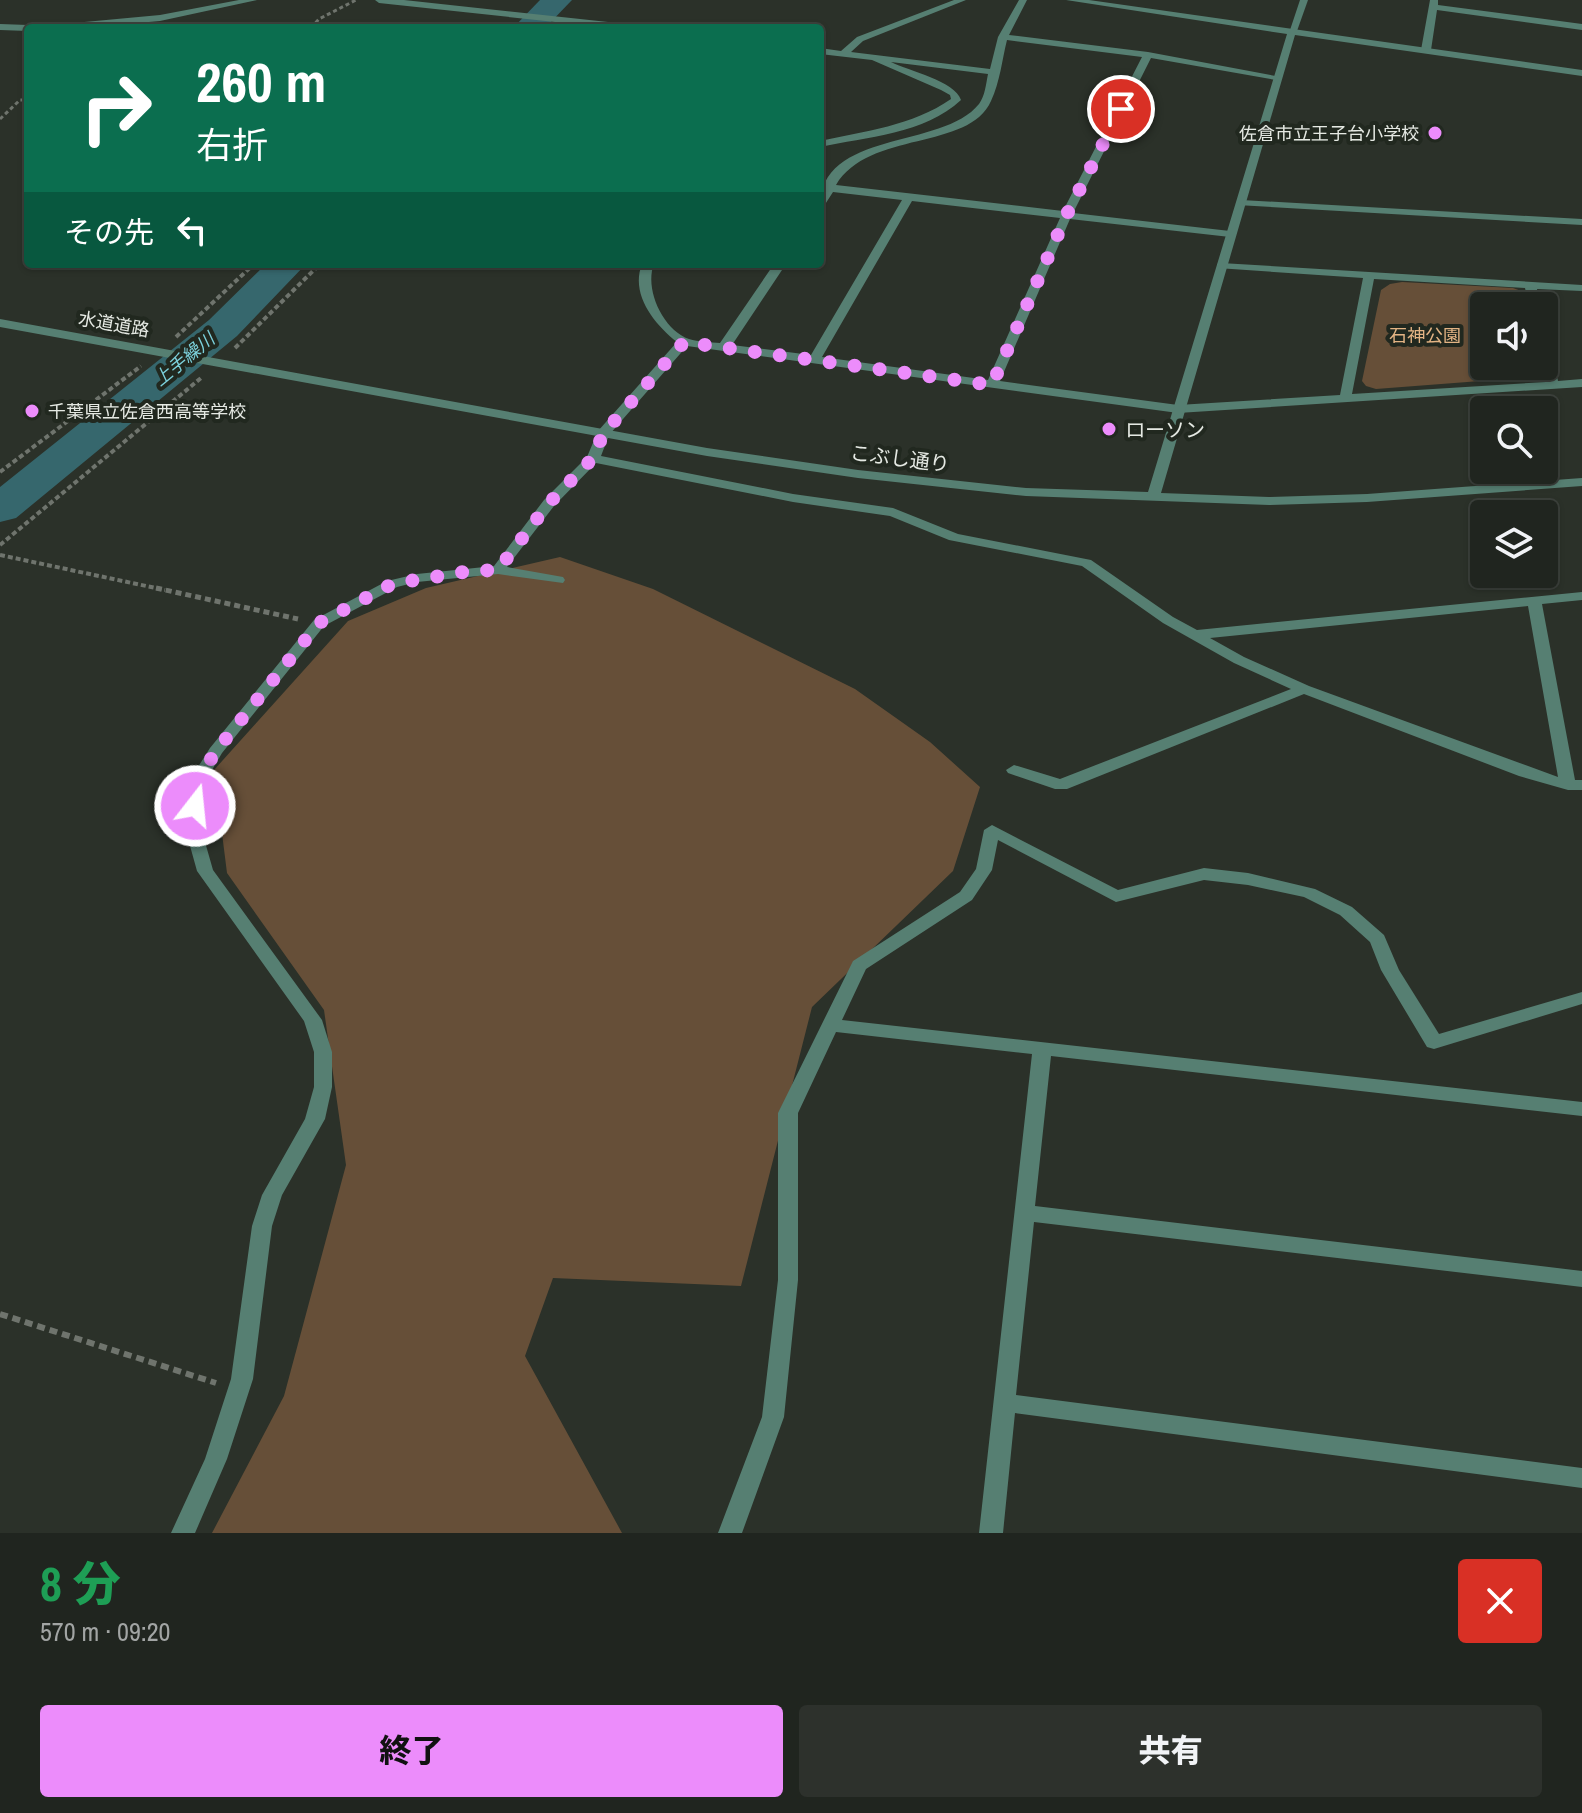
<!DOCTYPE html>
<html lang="ja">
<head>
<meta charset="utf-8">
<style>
	body { margin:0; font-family:"Archivo Narrow","Noto Sans JP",sans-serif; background:#2d312c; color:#f1f3f6; height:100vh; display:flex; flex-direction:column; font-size:30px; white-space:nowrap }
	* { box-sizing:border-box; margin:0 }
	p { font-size:26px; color:#a2a5a4 }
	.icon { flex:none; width:44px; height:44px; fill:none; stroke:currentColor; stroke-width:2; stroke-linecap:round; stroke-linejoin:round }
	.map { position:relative; height:1533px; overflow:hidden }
	.sheet { display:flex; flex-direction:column; background:#20251f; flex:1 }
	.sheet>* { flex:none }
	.hud { position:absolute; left:24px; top:24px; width:800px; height:244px; border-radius:8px; box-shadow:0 2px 6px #0004,0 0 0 2px #3d423d; background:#0b6e4f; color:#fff; overflow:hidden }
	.tools { position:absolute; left:1470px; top:292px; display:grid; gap:16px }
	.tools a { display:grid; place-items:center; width:88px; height:88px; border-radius:8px; background:#20251f; box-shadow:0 2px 6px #0004,0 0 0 2px #3d423d; font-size:40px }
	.pin { position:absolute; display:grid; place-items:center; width:68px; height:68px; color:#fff; margin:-34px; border:4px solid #fff; border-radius:50%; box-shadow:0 2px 8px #0007 }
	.me { position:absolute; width:88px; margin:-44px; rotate:16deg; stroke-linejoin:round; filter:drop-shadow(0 0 6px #0008) }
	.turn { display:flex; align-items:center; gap:28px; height:168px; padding:0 40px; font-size:36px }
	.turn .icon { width:104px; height:104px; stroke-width:2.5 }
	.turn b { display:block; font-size:56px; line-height:68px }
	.then { display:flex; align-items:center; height:76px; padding:0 40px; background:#0003; gap:16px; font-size:30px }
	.round { display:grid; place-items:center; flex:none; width:84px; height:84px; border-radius:8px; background:#2d312c }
	.head { display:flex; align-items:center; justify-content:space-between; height:136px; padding:0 40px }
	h1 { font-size:48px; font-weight:800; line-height:60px; color:#1e9e55 }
	.primary-button { display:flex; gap:16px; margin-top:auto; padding:16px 40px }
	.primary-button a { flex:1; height:92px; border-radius:8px; background:#ec8cfb; color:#111; font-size:32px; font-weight:800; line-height:92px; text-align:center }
	.primary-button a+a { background:#2d312c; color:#f1f3f6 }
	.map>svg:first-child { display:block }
</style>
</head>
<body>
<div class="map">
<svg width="1582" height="1533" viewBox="0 0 1582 1533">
	<rect width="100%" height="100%" fill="#2b3129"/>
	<g fill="#664f38">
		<path d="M1402,282L1513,288L1524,292L1529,306H1484V366H1544L1547,376L1376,389L1366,386L1362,381L1381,290L1390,284Z"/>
		<path d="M560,557L653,589L855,689L930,742L980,787L953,871L812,1007L741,1286L553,1278L525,1356L622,1533H212L284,1396L346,1165L324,1010L227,873L214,770L348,621L426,588Z"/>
	</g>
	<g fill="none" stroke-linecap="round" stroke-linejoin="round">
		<g fill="#36676d" fill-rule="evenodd">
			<path d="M540,0H572L545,28H513Z"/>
			<path d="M266,264H306L237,336L16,518L0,522V487L209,320Z"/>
		</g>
		<g stroke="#6f746d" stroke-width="3" stroke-dasharray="4 3" stroke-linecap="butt">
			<path d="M311,28L319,19L356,0"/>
			<path d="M0,119L20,100H28"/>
		</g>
		<g stroke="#6f746d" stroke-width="4" stroke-dasharray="5 3" stroke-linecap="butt">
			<path d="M176,337L254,264"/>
			<path d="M235,348L320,264"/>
			<path d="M0,472L141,366"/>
			<path d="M0,545L201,378"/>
			<path d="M0,555L165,590"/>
		</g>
		<path stroke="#6f746d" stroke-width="5" stroke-dasharray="6 4" stroke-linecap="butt" d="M156,588L298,619"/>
		<path stroke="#6f746d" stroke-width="6" stroke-dasharray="8 5" stroke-linecap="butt" d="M0,1314L216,1383"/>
		<g fill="#567f72" fill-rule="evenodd">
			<path d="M239,0H257L160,21L82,28H47L52,25L160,15Z"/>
			<path d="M375,0H404L636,25L641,28H611L379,3Z"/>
			<path d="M954,0H966L863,41L851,52L990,69L998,37L1019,0H1027L1009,35L1148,52L1281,77L1276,80L1151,58L1073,213L1230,231L1236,234L1230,237L1070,219L1000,381L1178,405L1340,395L1363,278L1217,268V264L1221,263L1582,285V291L1537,289L1541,306H1529L1525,288L1374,279L1352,394L1546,382L1543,366L1544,341L1550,345L1558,381L1582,379V387L1178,413L687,346L609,435L601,456L793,494L893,508L958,534L1091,560L1173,617L1197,630L1582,592V600L1542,604L1575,780H1582V790H1568L1519,776L1304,694L1067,789H1055L1008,773L1006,770L1014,765L1060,779L1291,689L1234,663L1163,623L1082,566L949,540L890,516L793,502L596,463L554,506L507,567L563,577L565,580L563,583L498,574L417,582L397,587L324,626L222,753L209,775L203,806V835L213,870L322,1020L332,1052V1087L325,1119L282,1195L272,1226L253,1379L227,1459L195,1533H171L205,1459L231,1379L252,1226L262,1195L305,1119L314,1087V1052L304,1021L197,871L187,835V806L193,775L210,748L314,620L387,581L417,574L494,566L544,500L587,457L598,431L677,342C654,324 630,294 642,264H654C644,289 663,330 689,339C698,342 711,342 720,343L774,264H786L732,345L811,355L902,200L833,192L824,206L820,207C820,129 942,150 979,104C985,96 986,84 988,74L891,62C909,71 955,81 961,100C925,134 866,137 820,147V141C865,131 912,126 951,99L950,95L941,90L872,60L820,54V48L841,51L857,37ZM1007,40L1142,57L1063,211L836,185C869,130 969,151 991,101C1000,82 1002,60 1007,40ZM912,201L1060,218L988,380L822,357ZM1528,606L1558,777L1309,686L1244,657L1210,638Z"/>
			<path d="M1300,0H1308L1297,31L1289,33Z"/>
			<path d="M1430,0H1438V5L1582,24V30L1437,10L1431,50L1426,53L1421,50Z"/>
			<path d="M0,24L28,25L33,28H28V31L0,30Z"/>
			<path d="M1241,200L1582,219V225L1237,205L1236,203Z"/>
			<path d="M992,825L1118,890L1204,868L1248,873L1315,889L1352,907L1384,935L1399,970L1439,1034L1582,992V1004L1434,1049L1427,1047L1381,970L1370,942L1340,915L1304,897L1248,885L1204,880L1116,902L998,840L992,870L972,900L866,969L842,1020L1582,1102V1116L1051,1056L1035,1206L1582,1271V1287L1034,1222L1016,1395L1582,1468V1488L1015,1413L1003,1533H979L1032,1054L836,1032L798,1113V1280L784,1417L742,1533H718L762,1417L778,1280V1113L853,961L960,892L976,869L984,830Z"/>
		</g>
		<path fill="#567f72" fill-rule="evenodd" d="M1066,0H1089L1582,70V76L1295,35L1161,493L1269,497L1367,494L1582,478V486L1367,502L1269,505L1026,496L858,478L707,456L0,327V319L707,448L858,470L1026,488L1148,492L1287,34Z"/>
	</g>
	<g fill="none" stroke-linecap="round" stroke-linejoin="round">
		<path stroke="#ec8cfb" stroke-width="14" stroke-dasharray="0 25.2" d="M195,806L201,775L216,751L319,623L392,584L470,571L498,570L549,503L593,458L603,434L684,342L992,385L1066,216L1121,109"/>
	</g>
	<g fill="#ec8cfb" stroke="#21281f" stroke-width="3">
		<circle cx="1435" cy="133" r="8"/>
		<circle cx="32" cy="411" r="8"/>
		<circle cx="1109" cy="429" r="8"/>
	</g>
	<g text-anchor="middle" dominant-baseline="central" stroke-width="8" stroke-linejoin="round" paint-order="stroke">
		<g font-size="18" fill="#e5e9e3" stroke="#21281f" text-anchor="end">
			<text x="1419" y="133">佐倉市立王子台小学校</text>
			<text x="48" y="411" text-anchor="start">千葉県立佐倉西高等学校</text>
		</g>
		<g font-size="18" fill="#e5e9e3" stroke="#21281f">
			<text transform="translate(114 324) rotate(10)">水道道路</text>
		</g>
		<g font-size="18" fill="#e3b484" stroke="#21281f">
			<text x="1425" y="335">石神公園</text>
		</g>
		<g font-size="18" font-style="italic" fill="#7cd1dc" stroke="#21281f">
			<text transform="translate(184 359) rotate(-39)">上手繰川</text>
		</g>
		<g font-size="20" fill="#e5e9e3" stroke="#21281f" text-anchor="start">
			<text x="1125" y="429">ローソン</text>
		</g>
		<g font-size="20" fill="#e5e9e3" stroke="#21281f">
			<text transform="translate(900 458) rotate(7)">こぶし通り</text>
		</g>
	</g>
</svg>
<div class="tools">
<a><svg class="icon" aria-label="sound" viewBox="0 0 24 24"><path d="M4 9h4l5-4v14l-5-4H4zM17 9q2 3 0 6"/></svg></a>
<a><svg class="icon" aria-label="search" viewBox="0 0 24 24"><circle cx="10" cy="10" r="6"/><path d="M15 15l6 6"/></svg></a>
<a><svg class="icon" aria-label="layers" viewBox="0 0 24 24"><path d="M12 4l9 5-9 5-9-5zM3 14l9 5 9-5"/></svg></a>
</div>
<div class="pin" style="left:1121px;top:109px;background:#d93025"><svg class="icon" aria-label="arrive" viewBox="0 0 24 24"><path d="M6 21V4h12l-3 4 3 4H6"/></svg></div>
<svg class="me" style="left:195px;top:806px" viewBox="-20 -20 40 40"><circle r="17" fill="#ec8cfb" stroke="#fff" stroke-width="3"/><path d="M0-11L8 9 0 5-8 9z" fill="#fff"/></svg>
<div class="hud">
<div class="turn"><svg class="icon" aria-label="right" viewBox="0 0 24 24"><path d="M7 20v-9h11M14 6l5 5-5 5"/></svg><div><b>260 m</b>右折</div></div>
<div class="then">その先<svg class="icon" aria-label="left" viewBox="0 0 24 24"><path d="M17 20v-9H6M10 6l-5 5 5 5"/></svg></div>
</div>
</div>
<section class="sheet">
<div class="head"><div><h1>8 分</h1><p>570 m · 09:20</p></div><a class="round" style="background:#d93025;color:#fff"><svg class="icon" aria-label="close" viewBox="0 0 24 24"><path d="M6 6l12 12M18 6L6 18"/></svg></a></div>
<div class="primary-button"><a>終了</a><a>共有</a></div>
</section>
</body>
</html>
